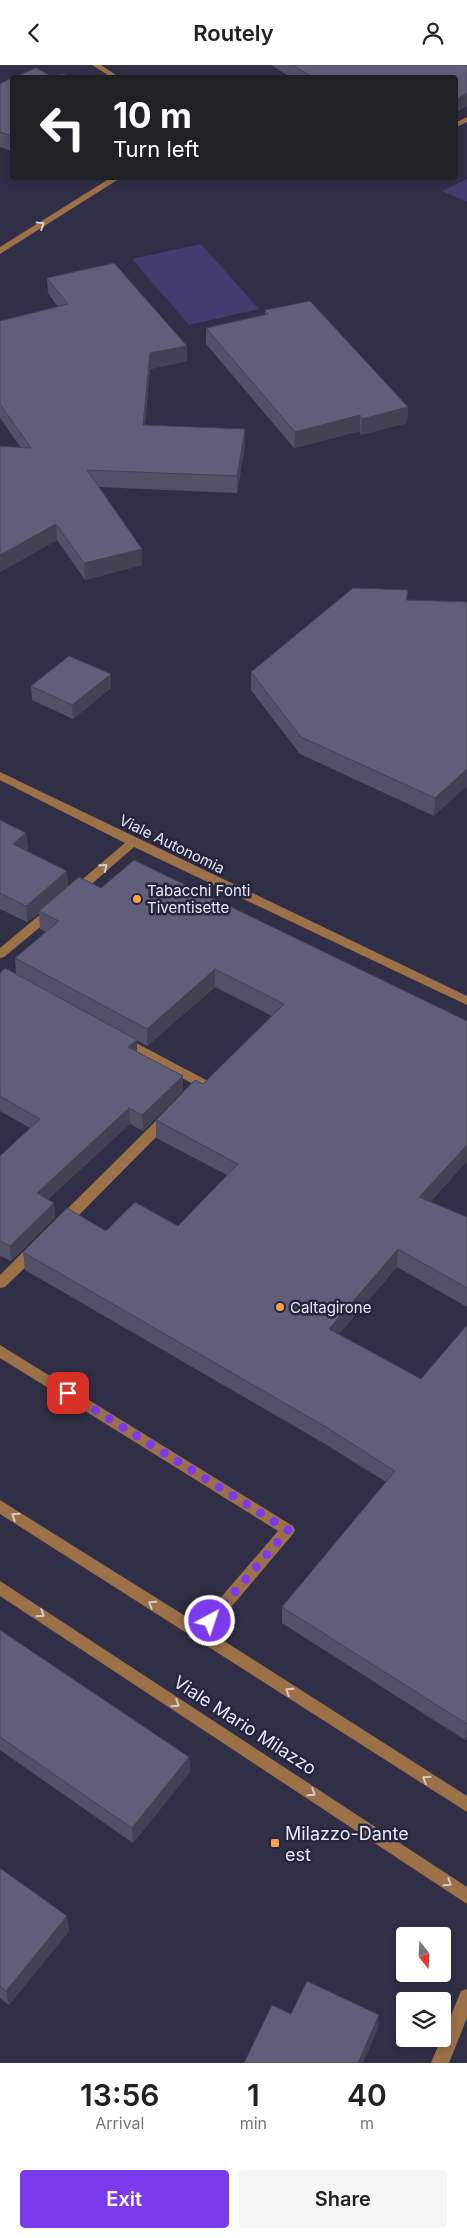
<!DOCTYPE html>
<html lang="en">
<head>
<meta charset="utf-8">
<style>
	body { margin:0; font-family:Inter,sans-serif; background:#f6f6f6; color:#222; height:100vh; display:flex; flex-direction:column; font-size:19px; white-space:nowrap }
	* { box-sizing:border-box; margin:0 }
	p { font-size:16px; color:#767676 }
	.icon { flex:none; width:28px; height:28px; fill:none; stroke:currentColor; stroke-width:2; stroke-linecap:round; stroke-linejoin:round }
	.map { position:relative; height:1998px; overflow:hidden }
	.drawer { display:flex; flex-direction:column; background:#fff; flex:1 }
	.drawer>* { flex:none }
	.banner { position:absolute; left:10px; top:10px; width:448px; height:105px; border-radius:5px; box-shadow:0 2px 8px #0003; background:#202124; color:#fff; overflow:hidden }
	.needle { width:32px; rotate:162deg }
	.controls { position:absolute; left:396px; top:1862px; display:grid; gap:10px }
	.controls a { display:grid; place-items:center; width:55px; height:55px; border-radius:5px; background:#fff; box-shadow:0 2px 8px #0003; font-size:25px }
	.pin { position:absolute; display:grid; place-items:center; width:42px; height:42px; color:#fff; margin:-21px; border-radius:10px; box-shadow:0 2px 8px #0006 }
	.me { position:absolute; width:55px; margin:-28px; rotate:40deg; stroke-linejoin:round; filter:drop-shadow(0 0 4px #0008) }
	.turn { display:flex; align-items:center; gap:18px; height:105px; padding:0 20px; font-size:22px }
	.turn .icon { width:65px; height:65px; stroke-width:2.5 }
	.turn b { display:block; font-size:35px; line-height:42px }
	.eta { display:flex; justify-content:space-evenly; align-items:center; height:85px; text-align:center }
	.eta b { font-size:30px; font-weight:600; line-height:35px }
	.cta { display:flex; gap:10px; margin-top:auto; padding:10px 20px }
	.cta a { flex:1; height:58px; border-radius:5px; background:#7c3aed; color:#fff; font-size:20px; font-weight:600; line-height:58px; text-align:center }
	.cta a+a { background:#f6f6f6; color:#222 }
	header { display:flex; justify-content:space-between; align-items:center; height:65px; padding:0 20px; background:#fff; font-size:22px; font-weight:600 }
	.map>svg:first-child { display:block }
</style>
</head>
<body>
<header><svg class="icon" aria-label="back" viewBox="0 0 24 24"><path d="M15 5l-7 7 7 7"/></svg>Routely<svg class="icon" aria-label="person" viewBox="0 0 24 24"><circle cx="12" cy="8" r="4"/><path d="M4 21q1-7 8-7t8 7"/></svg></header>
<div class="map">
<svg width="467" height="1998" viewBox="0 0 467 1998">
	<rect width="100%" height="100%" fill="#312e47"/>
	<g fill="#433c70">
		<path d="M467,114V137L442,126Z"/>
		<path d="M201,179L259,244L189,260L132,194Z"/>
	</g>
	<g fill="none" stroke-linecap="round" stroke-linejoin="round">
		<g fill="#9d7148" fill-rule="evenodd">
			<path d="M92,0H101L119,12H111Z"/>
			<path d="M467,52V57L455,63V58Z"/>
			<path d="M112,112H122L0,189V182Z"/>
			<path d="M0,707L467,931V940L134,782L79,830H71L69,827L71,824L125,778L0,715Z"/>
			<path d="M52,842L56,843L58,846L56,849L4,892L0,893V883L48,843Z"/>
			<path d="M123,971L206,1015L208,1018L194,1033H186L184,1030L193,1019L119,978L117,975L119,972Z"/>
			<path d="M167,1048L172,1050L173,1053L172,1056L66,1163H56L54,1159L56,1155L162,1050Z"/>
			<path d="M36,1178L41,1179L43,1183L41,1187L5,1222L0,1223V1210L31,1179Z"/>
			<path d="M0,1280L293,1461L295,1465L293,1469L210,1567L467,1731V1747L0,1449V1435L198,1559L278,1466L0,1293Z"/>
			<path d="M0,1516L467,1822V1839L0,1531Z"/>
			<path d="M467,1924V1953L449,1998H431L461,1926Z"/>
		</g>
	</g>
	<g fill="#535169">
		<path d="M271,0H467V41L455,48V12H290Z"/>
		<path d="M12,13V86L0,82V19Z"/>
		<path d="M47,213L187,281V296L150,304L145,360L245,364V380L237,428L98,422L142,500L85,515L57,475L0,507V381L21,383L0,353V256L58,242L48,228Z"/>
		<path d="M265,245L408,342L407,358L361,370L360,366L294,383L206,279V263L265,250Z"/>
		<path d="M407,535L467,537L434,751L300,689L251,625V607Z"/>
		<path d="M111,609V623L73,654L32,635L31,621Z"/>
		<path d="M0,755L26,768L28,784L26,786L67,806L68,822L101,823L467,956V1096L430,1137L467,1152V1242L397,1202L339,1269L421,1314L467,1260V1670L465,1675L282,1558V1542L386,1417L325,1379L25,1205L23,1187L106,1166L178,1161L227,1110L156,1073V1055L203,1019L272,951L215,922L147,981L137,975V987L183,1026L143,1066L130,1059L48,1134L55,1153L11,1196L1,1191L0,1192V1091L30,1063L0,1046V908L16,909L15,893L46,867L40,864L39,848L27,857L0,844Z"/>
		<path d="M0,1565L189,1692L190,1707L133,1778L0,1685Z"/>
		<path d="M0,1803L67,1851L69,1866L9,1940L0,1933Z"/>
	</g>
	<g fill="#434255">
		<path d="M467,28V41L455,48V35Z"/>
		<path d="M187,281V296L150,304L143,376V360L150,288Z"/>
		<path d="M408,342L407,358L361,370L362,354Z"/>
		<path d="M360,350V366L294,383L295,367Z"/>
		<path d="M245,364V380L237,428V411Z"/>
		<path d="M56,459L57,475L0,507V490Z"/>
		<path d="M142,484V500L85,515L84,498Z"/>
		<path d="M111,609V623L73,654L72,640Z"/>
		<path d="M467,704V721L434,751L435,733Z"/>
		<path d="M26,768L28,784L14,796L13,779Z"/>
		<path d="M67,806L68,823L39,846V848L27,857L26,841Z"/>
		<path d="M215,904V922L147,981V964Z"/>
		<path d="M137,975V990L128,982Z"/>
		<path d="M183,1011V1026L143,1066L142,1050Z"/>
		<path d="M129,1043L130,1059L38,1143L37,1128Z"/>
		<path d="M467,1080V1096L418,1150L419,1132Z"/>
		<path d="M54,1138L55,1153L11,1196L10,1181Z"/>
		<path d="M398,1184L397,1202L328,1281L329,1264Z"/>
		<path d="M467,1659V1670L465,1675Z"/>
		<path d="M189,1692L190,1707L133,1778L132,1763Z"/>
		<path d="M67,1851L69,1866L9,1940L6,1926Z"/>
		<path d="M379,1950L378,1964L363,1998H358Z"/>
	</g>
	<g fill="#605e7a" stroke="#434255">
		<path d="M293,0H467V28L455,35V12H312Z"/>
		<path d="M36,3L51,11L65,9L66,12H14Z"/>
		<path d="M12,13V71L0,67V19Z"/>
		<path d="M114,198L187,281L150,288L143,360L245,364L237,411L87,405L142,484L84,498L56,459L0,490V381L31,383L0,339V256L68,239L47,213Z"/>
		<path d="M310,236L408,342L362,354L360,350L295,367L206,263L268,249L265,245Z"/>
		<path d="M353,523L408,525L406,535L467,537V704L435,733L301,672L251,607Z"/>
		<path d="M69,591L111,609L72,640L31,621Z"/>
		<path d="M0,755L26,768L13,779L67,806L26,841L0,828Z"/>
		<path d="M134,795L467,956V1080L419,1132L467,1152V1223L398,1184L329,1264L421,1314L467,1260V1659L282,1542L395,1406L326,1362L23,1187L67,1143L106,1166L135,1137L178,1161L238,1099L156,1055L195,1015L203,1019L284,939L215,904L147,964L15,893L59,856L39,846L79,812L101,823Z"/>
		<path d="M5,903L137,975L128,982L183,1011L142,1050L129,1043L37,1128L54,1138L10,1181L0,1176V1091L40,1054L0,1031V908Z"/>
		<path d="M0,1565L189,1692L132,1763L0,1672Z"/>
		<path d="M0,1803L67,1851L6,1926L0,1921Z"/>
		<path d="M307,1916L379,1950L358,1998H244L272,1940L291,1949Z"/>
	</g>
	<defs><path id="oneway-chevron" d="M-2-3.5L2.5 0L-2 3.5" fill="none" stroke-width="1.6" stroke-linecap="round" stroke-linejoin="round" transform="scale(1.25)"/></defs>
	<g stroke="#d5cacc">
		<use href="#oneway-chevron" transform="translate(41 160) rotate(-32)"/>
		<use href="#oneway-chevron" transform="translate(104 802) rotate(-40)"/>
		<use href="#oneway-chevron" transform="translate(15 1451) rotate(-147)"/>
		<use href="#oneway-chevron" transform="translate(152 1539) rotate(-147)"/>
		<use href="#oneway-chevron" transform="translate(41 1549) rotate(33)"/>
		<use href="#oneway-chevron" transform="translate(289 1626) rotate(-147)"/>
		<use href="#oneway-chevron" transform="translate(176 1639) rotate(33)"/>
		<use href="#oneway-chevron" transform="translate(426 1714) rotate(-147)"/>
		<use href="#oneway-chevron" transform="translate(312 1728) rotate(33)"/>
		<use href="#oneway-chevron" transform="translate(448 1818) rotate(33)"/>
	</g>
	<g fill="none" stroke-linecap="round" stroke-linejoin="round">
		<path stroke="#7c3aed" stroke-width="9" stroke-dasharray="0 16.2" d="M68,1328L288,1465L210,1556"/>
	</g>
	<g fill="#f8a14a" stroke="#27243d" stroke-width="2">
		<circle cx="137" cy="834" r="5"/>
		<circle cx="280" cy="1242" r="5"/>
		<rect x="270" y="1773" width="10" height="10" rx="2.5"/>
	</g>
	<g text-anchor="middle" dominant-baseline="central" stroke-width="5" stroke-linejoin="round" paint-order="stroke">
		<g font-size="15" fill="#e8e8f8" stroke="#27243d">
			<text transform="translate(172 779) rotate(26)">Viale Autonomia</text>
		</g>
		<g font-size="15" fill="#e8e8f8" stroke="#27243d" text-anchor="start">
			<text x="147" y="825">Tabacchi Fonti<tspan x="147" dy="17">Tiventisette</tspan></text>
			<text x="290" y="1242">Caltagirone</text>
		</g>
		<g font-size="18" fill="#e8e8f8" stroke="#27243d">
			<text transform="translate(245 1660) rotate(33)">Viale Mario Milazzo</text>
		</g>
		<g font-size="18" fill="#e8e8f8" stroke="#27243d" text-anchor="start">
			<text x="285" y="1768">Milazzo-Dante<tspan x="285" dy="21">est</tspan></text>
		</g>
	</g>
</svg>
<div class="controls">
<a><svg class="needle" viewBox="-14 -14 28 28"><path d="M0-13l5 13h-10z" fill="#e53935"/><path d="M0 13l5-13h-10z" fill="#767676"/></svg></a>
<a><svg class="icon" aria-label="layers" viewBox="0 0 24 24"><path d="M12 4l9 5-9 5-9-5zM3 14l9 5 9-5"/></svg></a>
</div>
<div class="pin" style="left:68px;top:1328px;background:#d93025"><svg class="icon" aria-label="arrive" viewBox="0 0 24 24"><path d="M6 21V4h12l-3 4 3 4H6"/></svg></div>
<svg class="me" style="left:210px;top:1556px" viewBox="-20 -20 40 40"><circle r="17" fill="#7c3aed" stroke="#fff" stroke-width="3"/><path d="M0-11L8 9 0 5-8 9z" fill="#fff"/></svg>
<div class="banner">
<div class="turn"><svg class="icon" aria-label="left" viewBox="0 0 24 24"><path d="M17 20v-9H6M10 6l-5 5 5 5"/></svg><div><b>10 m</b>Turn left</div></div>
</div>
</div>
<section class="drawer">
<div class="eta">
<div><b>13:56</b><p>Arrival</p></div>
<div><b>1</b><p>min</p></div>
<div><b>40</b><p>m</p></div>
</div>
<div class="cta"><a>Exit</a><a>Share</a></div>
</section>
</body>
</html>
